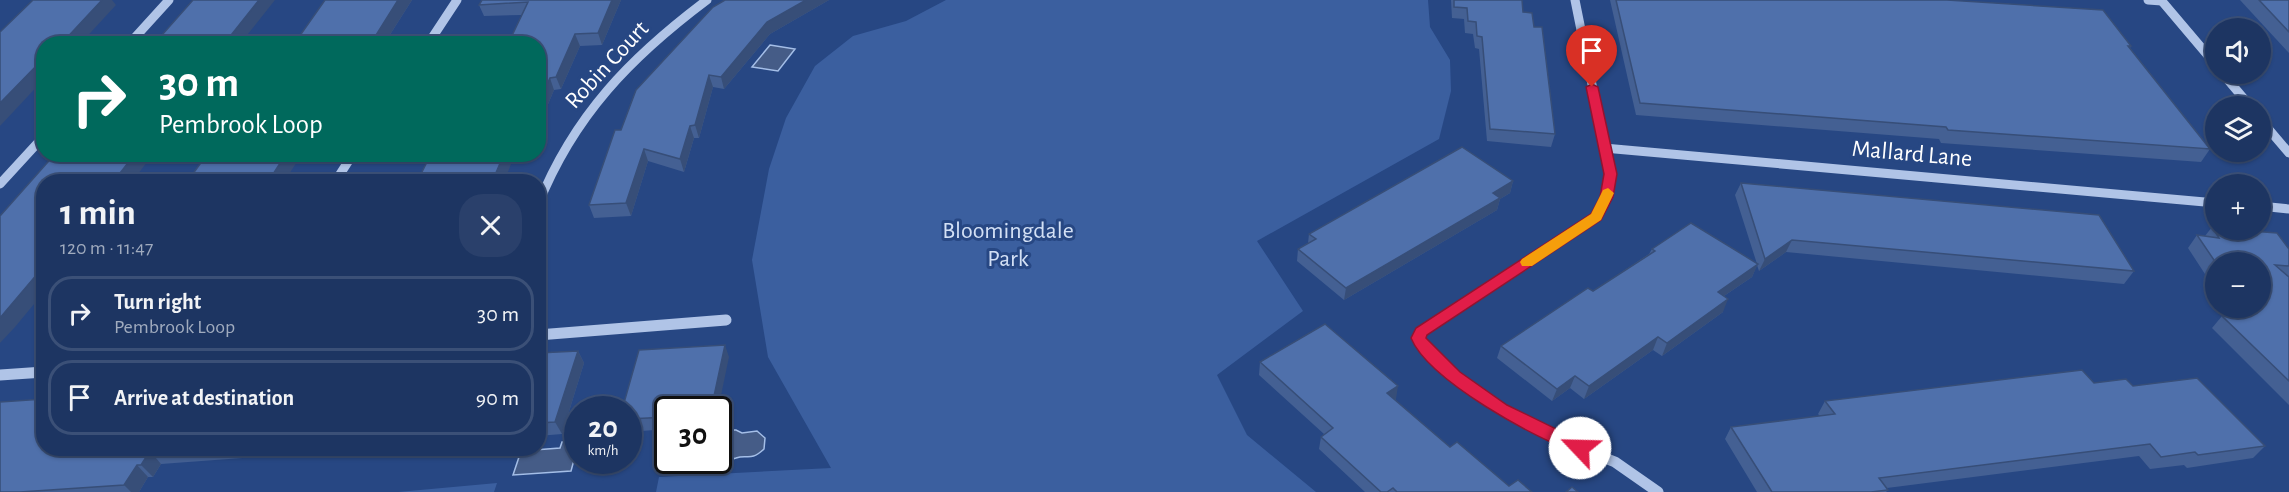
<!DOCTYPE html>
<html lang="en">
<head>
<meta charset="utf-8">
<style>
	body { margin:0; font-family:"Alegreya Sans",sans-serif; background:#2a406b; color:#f1f3f6; height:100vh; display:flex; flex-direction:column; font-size:22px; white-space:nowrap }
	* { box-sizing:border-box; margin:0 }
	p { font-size:20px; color:#a0abbe }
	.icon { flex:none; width:33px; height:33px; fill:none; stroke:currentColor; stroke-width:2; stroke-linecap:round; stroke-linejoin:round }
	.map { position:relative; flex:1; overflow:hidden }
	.side { position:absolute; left:36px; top:174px; width:510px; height:282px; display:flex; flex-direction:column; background:#1d3562; border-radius:24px; box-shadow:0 2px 4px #0004,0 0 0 2px #3b5077 }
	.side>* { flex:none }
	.hud { position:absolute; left:36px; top:36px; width:510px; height:126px; border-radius:24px; box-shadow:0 2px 4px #0004,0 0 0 2px #3b5077; background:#00695c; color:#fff; overflow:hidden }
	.buttons { position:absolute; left:2205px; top:18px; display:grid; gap:12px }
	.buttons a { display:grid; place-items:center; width:66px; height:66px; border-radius:50%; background:#1d3562; box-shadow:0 2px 4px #0004,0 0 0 2px #3b5077; font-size:30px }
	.speed { position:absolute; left:564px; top:396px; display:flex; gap:12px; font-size:30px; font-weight:700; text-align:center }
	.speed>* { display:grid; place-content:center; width:78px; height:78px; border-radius:50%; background:#1d3562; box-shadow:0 2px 4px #0004,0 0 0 2px #3b5077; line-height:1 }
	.speed small { font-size:15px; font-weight:400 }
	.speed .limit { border:3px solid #111; border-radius:9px; background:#fff; color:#111 }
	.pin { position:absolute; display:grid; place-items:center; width:51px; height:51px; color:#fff; margin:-62px -26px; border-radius:50% 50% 50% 0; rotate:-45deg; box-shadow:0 0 6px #0007 }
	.pin .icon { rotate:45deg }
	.me { position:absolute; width:66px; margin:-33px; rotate:294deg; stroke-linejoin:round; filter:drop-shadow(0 0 4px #0008) }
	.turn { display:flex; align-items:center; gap:21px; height:126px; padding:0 24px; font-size:27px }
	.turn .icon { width:78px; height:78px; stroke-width:2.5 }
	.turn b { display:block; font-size:42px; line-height:51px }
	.round { display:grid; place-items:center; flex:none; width:63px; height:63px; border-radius:24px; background:#2a406b }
	.head { display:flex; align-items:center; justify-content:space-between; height:102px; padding:0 24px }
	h1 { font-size:36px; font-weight:700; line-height:45px }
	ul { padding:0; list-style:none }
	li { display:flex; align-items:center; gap:18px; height:75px; margin:0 12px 9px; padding:0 12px; border:3px solid #3b5077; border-radius:24px }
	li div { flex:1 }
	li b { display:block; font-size:22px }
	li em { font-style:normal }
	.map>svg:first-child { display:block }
</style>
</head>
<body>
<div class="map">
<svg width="2289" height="492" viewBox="0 0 2289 492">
	<rect width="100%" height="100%" fill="#274783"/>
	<g fill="#3b5f9f">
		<path d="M946,0H1428L1430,27L1450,60L1451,91L1439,139L1257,241L1303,311L1217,375L1247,435L1316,492H656L659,477L831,468L768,357L752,260L769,169L786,118L815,66L853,36L906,21Z"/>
		<path d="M497,483L494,492H398Z"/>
	</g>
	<g fill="#455c87" stroke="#a4bee7" stroke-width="1.5">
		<path d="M770,45L795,49L778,71L752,67Z"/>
		<path d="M723,430H736L742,433L757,431L765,438L764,449C750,462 748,454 736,458C726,461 723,466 712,461L718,460L719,433Z"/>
		<path d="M576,441L575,447L577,449L571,471L513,475L521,451L560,448L562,442Z"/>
	</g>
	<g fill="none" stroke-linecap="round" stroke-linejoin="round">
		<g stroke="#b0c4e7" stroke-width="9">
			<path d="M1575,0L1610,174C1608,191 1606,211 1591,221"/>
			<path d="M2148,0L2162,1"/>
			<path d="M2161,0L2216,65"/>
			<path d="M129,44L169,0"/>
			<path d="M428,44L457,0"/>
			<path d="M2223,74L2250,106"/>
			<path d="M2260,119L2289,153"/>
			<path d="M1604,148L2216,203"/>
			<path d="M335,182L353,154"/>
			<path d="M0,184L44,136"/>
			<path d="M538,205C574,115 631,57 707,0"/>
			<path d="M2260,206L2289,209"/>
		</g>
		<g stroke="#b0c4e7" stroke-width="11">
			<path d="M1593,219L1421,332L1419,338L1421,344L1454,376L1502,409L1562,441L1615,462L1658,492"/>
			<path d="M538,335L726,320"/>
			<path d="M0,375L44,372"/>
		</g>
	</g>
	<g fill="#446093">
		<path d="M325,0H412L384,44H294Z"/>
		<path d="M482,0H621L602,45L580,46L561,89L554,90L546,109L538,110V44L522,15L484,16L479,5Z"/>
		<path d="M725,0H829L770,34L724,89L713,87L699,138H694L684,172L648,161L631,216L594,218L589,205L621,130Z"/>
		<path d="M1451,0H1522L1523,12L1555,134L1551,147L1487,141L1479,49L1475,48L1473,34L1465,33L1464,19L1452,18Z"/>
		<path d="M1610,0H1947L2131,46L2130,48L2210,149L2201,162L1941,143L1939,139L1636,115Z"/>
		<path d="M2240,0H2289V53Z"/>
		<path d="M1513,181L1510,193L1500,199L1497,210L1344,300L1297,261L1298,249L1308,243L1309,234Z"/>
		<path d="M1741,183L2134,271L2124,284L1786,252L1759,271L1757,265L1752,277L1724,296L1723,312L1662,356L1653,350L1584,399L1570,388L1552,401L1497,358L1501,346L1593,291L1649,254L1652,249L1757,264L1735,195Z"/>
		<path d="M2212,227L2289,249V405L2212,328L2222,316L2231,315L2226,308H2260L2216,262V291L2188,248L2197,235L2205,236Z"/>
		<path d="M578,351L584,363L562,434L538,436V353Z"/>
		<path d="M729,357L668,410V429L628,432V410Z"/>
		<path d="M1260,362L1396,399L1395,400L1450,447L1509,486L1532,492H1365L1319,449L1321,437L1324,434L1259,375Z"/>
		<path d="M2094,383L2133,386L2265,446L2253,458L2187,468L2184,465L2150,469L2139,456L1887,488L1888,490L1886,492H1757L1725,439L1731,427L1820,416L1818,414L1825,401Z"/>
		<path d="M44,448H377L161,464L153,477H148L139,492H0Z"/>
	</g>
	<g fill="#374e78">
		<path d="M102,0H112L116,5L80,44H61Z"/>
		<path d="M259,0H275L240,44H224Z"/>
		<path d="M398,0H412L384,44H375L373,40Z"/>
		<path d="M612,0H621L602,45L598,33Z"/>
		<path d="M806,0H829L770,34L724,89L721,77L767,22Z"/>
		<path d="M575,34L580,46L561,89L556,77Z"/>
		<path d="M40,62L44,67V79L0,126V103Z"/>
		<path d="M709,75L713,87L699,138L695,125Z"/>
		<path d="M550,78L554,90L546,109L541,97Z"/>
		<path d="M690,126L694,138L684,172L680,159Z"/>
		<path d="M644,149L648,161L631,216L626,203Z"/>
		<path d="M135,154H153L132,182H113Z"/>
		<path d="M286,154H302L284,182H268Z"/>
		<path d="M504,154H515L504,182H492Z"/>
		<path d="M1513,181L1510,193L1500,199L1497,210L1344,300L1346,288L1493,193Z"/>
		<path d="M1792,240L1786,252L1759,271L1765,259Z"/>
		<path d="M1758,264L1752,277L1712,304L1718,292Z"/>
		<path d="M44,266V292L15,327L0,343V318Z"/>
		<path d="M1728,299L1723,312L1662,356L1667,343Z"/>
		<path d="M1658,337L1653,350L1584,399L1589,386Z"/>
		<path d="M725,345L729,357L718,410H711Z"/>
		<path d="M578,351L584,363L562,434L555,422Z"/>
		<path d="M1575,376L1570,388L1552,401L1557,389Z"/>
		<path d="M1398,386L1396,399L1385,406L1387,393Z"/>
		<path d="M150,451L161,464L153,477L141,465Z"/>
		<path d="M137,465L148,477L139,492H131L124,485Z"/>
	</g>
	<g fill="#4f70ab" stroke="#374e78" stroke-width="1.5">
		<path d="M33,0H102L61,44H44V62H40L0,103V32Z"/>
		<path d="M193,0H259L224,44H154Z"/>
		<path d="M325,0H398L373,40H368L366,44H294Z"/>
		<path d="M482,0H612L598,33L575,34L556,77L550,78L541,97H538V44H508L528,2L479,5Z"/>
		<path d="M725,0H806L767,22L721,77L709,75L695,125L690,126L680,159L644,149L626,203L589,205L615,130H621L636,90L713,7Z"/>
		<path d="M1454,0H1522L1523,12L1532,13L1534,27H1542L1555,134L1490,129L1482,37L1477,36L1476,22L1468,21L1467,8L1454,7Z"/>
		<path d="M1616,0H1947L2103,10L2131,46H2128L2210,149L1948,130L1946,127L1640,103Z"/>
		<path d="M2259,0H2289V32Z"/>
		<path d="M1462,147L1513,181L1493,193L1500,198L1346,288L1298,249L1316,239L1309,234Z"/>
		<path d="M55,154H135L113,182H44V266L0,318V216Z"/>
		<path d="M210,154H286L268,182H187L205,157H208Z"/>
		<path d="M431,154H504L492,182H417Z"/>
		<path d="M1741,183L2099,215L2134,271L1792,240L1765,259Z"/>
		<path d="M1691,223L1758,264L1718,292L1728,299L1667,343L1658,337L1589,386L1575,376L1557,389L1501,346L1588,288L1593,291L1655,251L1652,249Z"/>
		<path d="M2212,227H2216V230H2238L2277,233L2289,249V266L2275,265L2289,277V381L2222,316L2249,314L2245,308H2260V262L2216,263L2197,235L2219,238Z"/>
		<path d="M1325,324L1398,386L1387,393L1450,447L1457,442L1509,486L1518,480L1532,492H1397L1393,488L1387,492H1381L1321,437L1333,428L1260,362Z"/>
		<path d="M725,345L711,410H668V417L628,419V410H622L639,350Z"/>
		<path d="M578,351L555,422L538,423V353Z"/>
		<path d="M2082,370L2094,383L2126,379L2133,386L2197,378L2265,446L2198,455L2195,452L2161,457L2150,444L1879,478L1888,490L1871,492H1772L1731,427L1835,414L1825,401Z"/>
		<path d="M44,399V448H187L150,451L141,465H137L124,485L20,492H0V402Z"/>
		<path d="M1572,487L1578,492H1566Z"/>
	</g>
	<path fill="#e11d48" stroke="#92132f" stroke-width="1.5" d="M1592,84L1598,87L1617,174L1613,197L1601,220L1427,335L1426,338L1460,372L1507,405L1585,443L1588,448L1585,452L1580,454C1537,440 1428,380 1411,338L1416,328L1591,214L1600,197L1604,174L1586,87Z"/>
	<path fill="#f59e0b" d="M1608,188L1614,193L1601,220L1532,266H1522L1520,262L1522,259L1591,214L1603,190Z"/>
	<g text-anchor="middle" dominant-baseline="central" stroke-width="6" stroke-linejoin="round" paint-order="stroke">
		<g font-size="24" fill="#fff" stroke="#274783">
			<text transform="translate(607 65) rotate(-47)">Robin Court</text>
			<text transform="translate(1912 154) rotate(5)">Mallard Lane</text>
		</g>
		<g font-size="24" fill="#d3e0f5" stroke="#274783">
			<text x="1008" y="231">Bloomingdale<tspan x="1008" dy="28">Park</tspan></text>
		</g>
	</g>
</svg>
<div class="buttons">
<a><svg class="icon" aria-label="sound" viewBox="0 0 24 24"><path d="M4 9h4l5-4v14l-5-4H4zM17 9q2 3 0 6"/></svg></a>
<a><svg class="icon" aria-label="layers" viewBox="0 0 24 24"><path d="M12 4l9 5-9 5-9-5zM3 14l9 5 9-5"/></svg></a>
<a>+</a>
<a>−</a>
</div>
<div class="speed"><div>20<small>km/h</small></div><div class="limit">30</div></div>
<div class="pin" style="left:1592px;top:87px;background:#d93025"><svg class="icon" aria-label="arrive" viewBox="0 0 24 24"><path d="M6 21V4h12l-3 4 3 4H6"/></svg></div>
<svg class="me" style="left:1580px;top:448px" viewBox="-20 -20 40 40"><circle r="19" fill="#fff"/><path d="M0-13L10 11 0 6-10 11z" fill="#e11d48"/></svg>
<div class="hud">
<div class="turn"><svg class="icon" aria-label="right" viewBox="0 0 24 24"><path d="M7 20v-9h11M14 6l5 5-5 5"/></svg><div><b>30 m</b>Pembrook Loop</div></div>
</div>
<section class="side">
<div class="head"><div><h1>1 min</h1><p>120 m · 11:47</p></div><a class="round"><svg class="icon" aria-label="close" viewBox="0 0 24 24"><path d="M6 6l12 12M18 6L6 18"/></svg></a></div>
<ul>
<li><svg class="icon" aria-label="right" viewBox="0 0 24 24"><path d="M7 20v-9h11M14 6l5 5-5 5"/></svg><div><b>Turn right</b><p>Pembrook Loop</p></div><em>30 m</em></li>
<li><svg class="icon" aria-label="arrive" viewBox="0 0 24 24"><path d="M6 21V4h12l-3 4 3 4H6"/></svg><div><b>Arrive at destination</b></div><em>90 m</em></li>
</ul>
</section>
</div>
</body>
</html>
